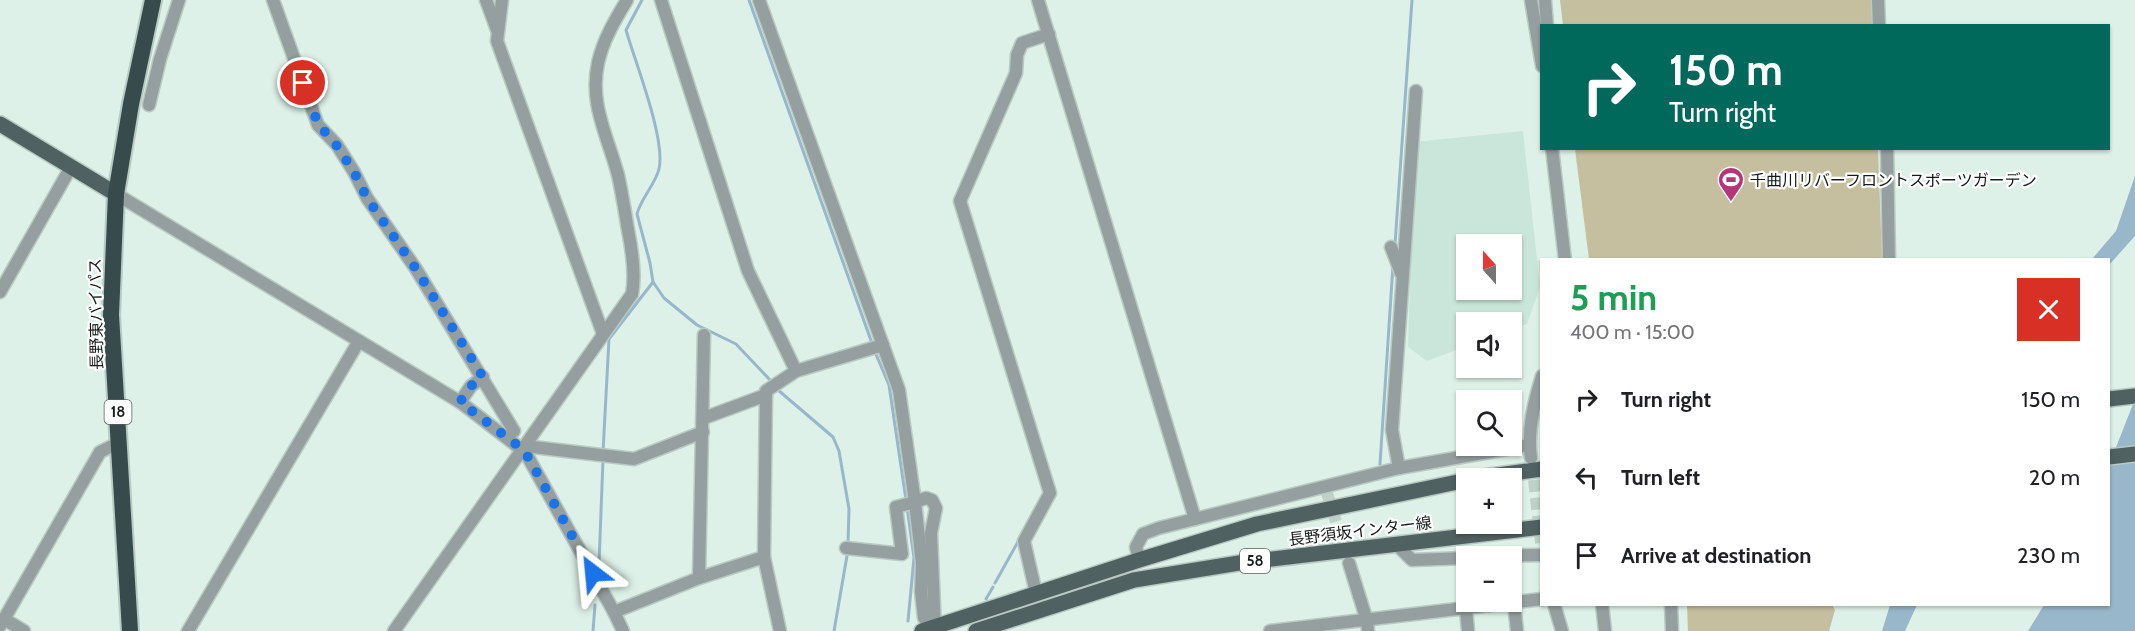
<!DOCTYPE html>
<html lang="en">
<head>
<meta charset="utf-8">
<style>
	body { margin:0; font-family:Cabin,"Noto Sans JP",sans-serif; background:#f6f6f6; color:#202124; height:100vh; display:flex; flex-direction:column; font-size:22px; white-space:nowrap }
	* { box-sizing:border-box; margin:0 }
	p { font-size:20px; color:#757577 }
	.icon { flex:none; width:33px; height:33px; fill:none; stroke:currentColor; stroke-width:2; stroke-linecap:round; stroke-linejoin:round }
	.map { position:relative; flex:1; overflow:hidden }
	.side { position:absolute; left:1540px; top:258px; width:570px; height:348px; display:flex; flex-direction:column; background:#fff; border-radius:0px; box-shadow:0 2px 4px #0004 }
	.side>* { flex:none }
	.hud { position:absolute; left:1540px; top:24px; width:570px; height:126px; border-radius:0px; box-shadow:0 2px 4px #0004; background:#00695c; color:#fff; overflow:hidden }
	.needle { width:39px; rotate:339deg }
	.controls { position:absolute; left:1456px; top:234px; display:grid; gap:12px }
	.controls a { display:grid; place-items:center; width:66px; height:66px; border-radius:0px; background:#fff; box-shadow:0 2px 4px #0004; font-size:30px }
	.pin { position:absolute; display:grid; place-items:center; width:51px; height:51px; color:#fff; margin:-26px; border:3px solid #fff; border-radius:50%; box-shadow:0 2px 6px #0007 }
	.me { position:absolute; width:66px; margin:-33px; rotate:331deg; stroke-linejoin:round; filter:drop-shadow(0 0 4px #0008) }
	.turn { display:flex; align-items:center; gap:21px; height:126px; padding:0 30px; font-size:27px }
	.turn .icon { width:78px; height:78px; stroke-width:2.5 }
	.turn b { display:block; font-size:42px; line-height:51px }
	.round { display:grid; place-items:center; flex:none; width:63px; height:63px; border-radius:0px; background:#f6f6f6 }
	.overview { display:flex; align-items:center; justify-content:space-between; height:102px; padding:0 30px }
	h1 { font-size:36px; font-weight:700; line-height:45px; color:#1e9e55 }
	ul { padding:0; list-style:none }
	li { display:flex; align-items:center; gap:18px; height:78px; padding:0 30px }
	li div { flex:1 }
	li b { display:block; font-size:22px }
	li em { font-style:normal }
	.map>svg:first-child { display:block }
</style>
</head>
<body>
<div class="map">
<svg width="2135" height="631" viewBox="0 0 2135 631">
	<rect width="100%" height="100%" fill="#ddf1e8"/>
	<path fill="#cae6da" fill-rule="evenodd" d="M1523,131L1540,287L1527,324L1512,329V322H1467V346L1427,361L1408,347L1414,142ZM1467,244H1512V290H1467Z"/>
	<g fill="#c5be9f">
		<path d="M1560,0H1873L1874,25H1563Z"/>
		<path d="M1575,149H1878L1882,259H1589Z"/>
		<path d="M1832,605L1835,610L1829,631H1688L1687,605Z"/>
	</g>
	<g fill="#98b7ca">
		<path d="M2135,176V236L2109,265V260L2092,259L2116,231Z"/>
		<path d="M2135,399V631H2028L2044,605L2109,604V465Z"/>
		<path d="M1890,605H1917L1905,631H1882Z"/>
	</g>
	<g fill="none" stroke-linecap="round" stroke-linejoin="round">
		<g stroke="#98b7ca" stroke-width="3">
			<path d="M749,0L873,346"/>
			<path d="M1395,244L1412,0"/>
			<path d="M653,282L664,298L697,325L736,344L771,381"/>
			<path d="M875,352L889,385L906,500"/>
			<path d="M778,390L833,437L839,451L849,509L848,543"/>
			<path d="M603,452L609,339L653,282L650,263L637,214C641,198 655,185 659,169C666,139 635,62 626,30L642,0"/>
			<path d="M1380,464L1393,265"/>
			<path d="M907,507L914,558L908,621"/>
			<path d="M599,564L603,460"/>
			<path d="M995,583L1019,540"/>
			<path d="M986,599L993,587"/>
			<path d="M593,631L595,605"/>
			<path d="M834,631L848,550"/>
		</g>
		<g stroke="#bfd1c9" stroke-width="12" stroke-dasharray="12 6" stroke-linecap="butt">
			<path d="M1532,462L1541,543"/>
			<path d="M1327,493L1347,557"/>
		</g>
		<defs>
			<g id="minor">
				<path d="M273,0L318,125L337,145L354,172L367,198L416,269L514,431"/>
				<path d="M486,0L497,30"/>
				<path d="M502,0L497,41L603,334"/>
				<path d="M661,0L748,271L796,371"/>
				<path d="M759,0L899,390L915,502L926,498L932,500L936,508L931,533L935,631"/>
				<path d="M1038,0L1195,519"/>
				<path d="M1531,0L1542,66"/>
				<path d="M1545,0L1547,26"/>
				<path d="M1878,0L1879,26"/>
				<path d="M149,105L160,59L179,0"/>
				<path d="M1552,148L1565,260"/>
				<path d="M1887,148L1889,260"/>
				<path d="M116,194L460,402L521,449L528,457L614,612L623,631"/>
				<path d="M1391,247L1401,273"/>
				<path d="M0,292L71,167"/>
				<path d="M460,402L471,386L483,377"/>
				<path d="M704,418L766,395"/>
				<path d="M533,447L634,459L703,432"/>
				<path d="M1531,458C1527,431 1534,402 1542,376"/>
				<path d="M1399,468L1392,430L1416,91"/>
				<path d="M1396,544L1412,560L1467,558"/>
				<path d="M846,548L902,554L896,507L915,502L922,564L921,592L924,618"/>
				<path d="M1491,556L1542,555"/>
				<path d="M1139,560L1136,547L1143,534L1159,528L1399,468L1529,445"/>
				<path d="M1349,563L1367,621L1368,631"/>
				<path d="M699,578L704,335"/>
				<path d="M1036,593L1024,541L1050,493L960,201L1016,73L1017,55L1022,43L1049,34"/>
				<path d="M1514,603L1517,631"/>
				<path d="M1554,604L1562,631"/>
				<path d="M1602,604L1605,631"/>
				<path d="M1671,604L1672,631"/>
				<path d="M1466,609L1468,631"/>
				<path d="M614,612L699,578L764,557"/>
				<path d="M4,619L24,631"/>
				<path d="M0,626L100,452L120,442"/>
				<path d="M188,631L359,341"/>
				<path d="M394,631L632,294C636,274 632,250 628,230C625,212 622,193 618,175C608,137 589,104 598,63C603,40 615,20 627,0"/>
				<path d="M780,631L764,557L766,391L796,371L883,345"/>
				<path d="M1270,631L1542,599"/>
			</g>
			<g id="major">
				<path d="M0,124L116,194"/>
				<path d="M2109,399L2135,396"/>
				<path d="M2109,457L2135,454"/>
				<path d="M1476,478L1542,469"/>
				<path d="M922,631L1139,560L1257,524L1467,480"/>
				<path d="M976,631L1134,580L1239,563L1542,527"/>
			</g>
			<path id="highway" d="M130,631L111,315L116,194L131,104L153,0"/>
		</defs>
		<use href="#minor" stroke="#b9cac3" stroke-width="15"/>
		<use href="#major" stroke="#b9cac3" stroke-width="18"/>
		<use href="#highway" stroke="#b9cac3" stroke-width="20"/>
		<use href="#minor" stroke="#969fa0" stroke-width="12"/>
		<use href="#major" stroke="#506162" stroke-width="15"/>
		<use href="#highway" stroke="#374b4c" stroke-width="16"/>
	</g>
	<g fill="none" stroke-linecap="round" stroke-linejoin="round">
		<path stroke="#1a73e8" stroke-width="10" stroke-dasharray="0 18" d="M303,83L318,124L337,146L354,172L367,198L416,269L483,377L471,386L460,402L521,448L528,457L593,573"/>
	</g>
	<defs>
		<symbol id="stadium-pin" viewBox="-11 -11 22 30"><path d="M0 17L-7.5 6A9.5 9.5 0 1 1 7.5 6Z" fill="#b8347a" stroke="#fff"/><path d="M0-5a6.5 5 0 1 0 0 10a6.5 5 0 1 0 0-10ZM-3.5-1.8h7v3.6h-7Z" fill="#fff"/></symbol>
	</defs>
	<g fill-rule="evenodd">
		<use href="#stadium-pin" x="1716" y="165" width="30" height="40"/>
	</g>
	<g text-anchor="middle" dominant-baseline="central" stroke-width="4.5" stroke-linejoin="round" paint-order="stroke">
		<g fill="#fff" stroke="#5a5f5d" stroke-width="1.5">
			<rect x="104.5" y="400" width="27" height="24" rx="4.5"/>
			<rect x="1240" y="549" width="30" height="24" rx="4.5"/>
		</g>
		<g font-size="15" font-weight="bold" fill="#141b18">
			<text x="118" y="412">18</text>
			<text x="1255" y="561">58</text>
		</g>
		<g font-size="16" fill="#141b18" stroke="#fff" text-anchor="start">
			<text x="1750" y="180">千曲川リバーフロントスポーツガーデン</text>
		</g>
		<g font-size="16" fill="#141b18" stroke="#fff">
			<text transform="translate(96 314) rotate(-91)">長野東バイパス</text>
			<text transform="translate(1360 531) rotate(-7)">長野須坂インター線</text>
		</g>
	</g>
</svg>
<div class="controls">
<a><svg class="needle" viewBox="-14 -14 28 28"><path d="M0-13l5 13h-10z" fill="#e53935"/><path d="M0 13l5-13h-10z" fill="#757577"/></svg></a>
<a><svg class="icon" aria-label="sound" viewBox="0 0 24 24"><path d="M4 9h4l5-4v14l-5-4H4zM17 9q2 3 0 6"/></svg></a>
<a><svg class="icon" aria-label="search" viewBox="0 0 24 24"><circle cx="10" cy="10" r="6"/><path d="M15 15l6 6"/></svg></a>
<a>+</a>
<a>−</a>
</div>
<div class="pin" style="left:303px;top:83px;background:#d93025"><svg class="icon" aria-label="arrive" viewBox="0 0 24 24"><path d="M6 21V4h12l-3 4 3 4H6"/></svg></div>
<svg class="me" style="left:593px;top:573px" viewBox="-20 -20 40 40"><path d="M0-17L14 15 0 8-14 15z" fill="#1a73e8" stroke="#fff" stroke-width="4"/></svg>
<div class="hud">
<div class="turn"><svg class="icon" aria-label="right" viewBox="0 0 24 24"><path d="M7 20v-9h11M14 6l5 5-5 5"/></svg><div><b>150 m</b>Turn right</div></div>
</div>
<section class="side">
<div class="overview"><div><h1>5 min</h1><p>400 m · 15:00</p></div><a class="round" style="background:#d93025;color:#fff"><svg class="icon" aria-label="close" viewBox="0 0 24 24"><path d="M6 6l12 12M18 6L6 18"/></svg></a></div>
<ul>
<li><svg class="icon" aria-label="right" viewBox="0 0 24 24"><path d="M7 20v-9h11M14 6l5 5-5 5"/></svg><div><b>Turn right</b></div><em>150 m</em></li>
<li><svg class="icon" aria-label="left" viewBox="0 0 24 24"><path d="M17 20v-9H6M10 6l-5 5 5 5"/></svg><div><b>Turn left</b></div><em>20 m</em></li>
<li><svg class="icon" aria-label="arrive" viewBox="0 0 24 24"><path d="M6 21V4h12l-3 4 3 4H6"/></svg><div><b>Arrive at destination</b></div><em>230 m</em></li>
</ul>
</section>
</div>
</body>
</html>
